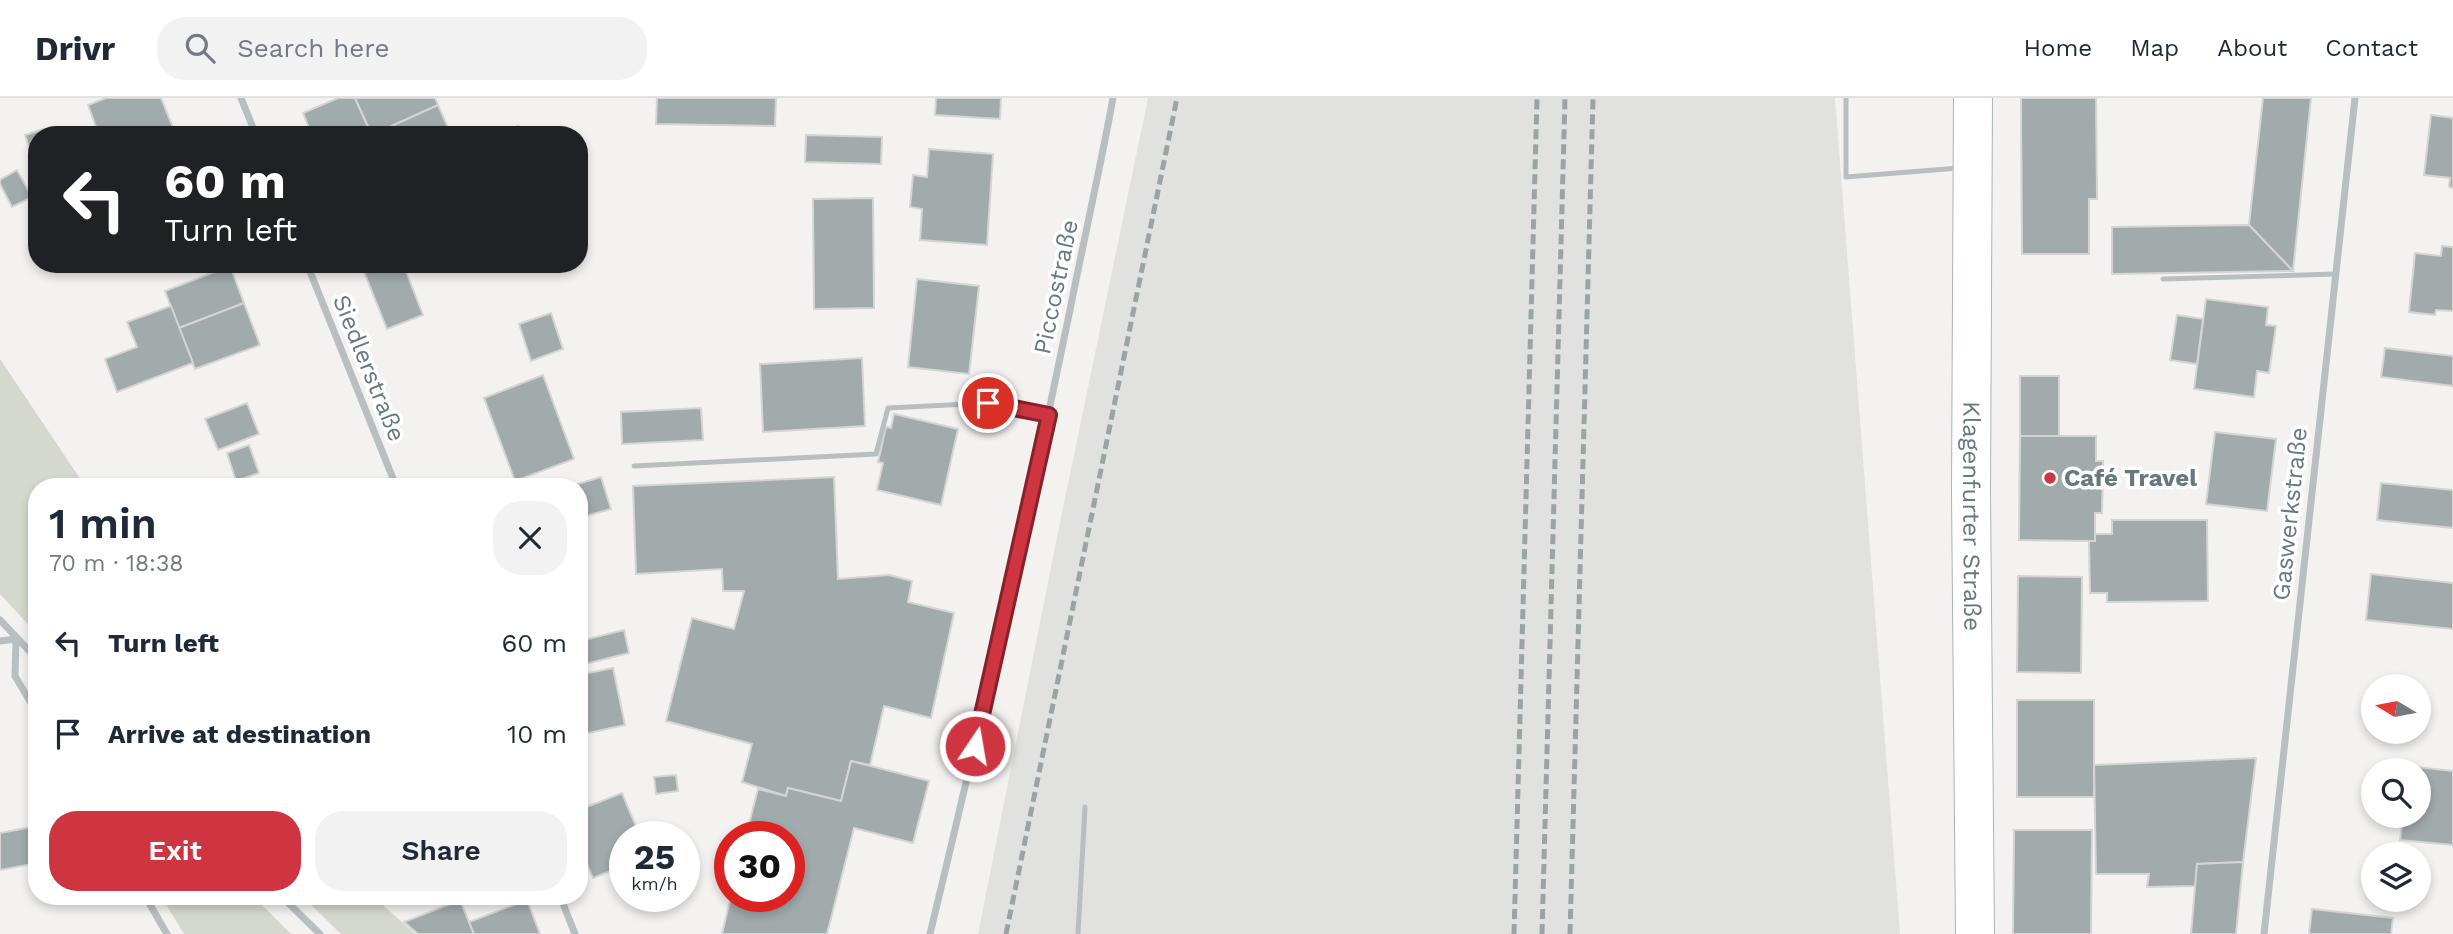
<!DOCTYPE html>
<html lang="en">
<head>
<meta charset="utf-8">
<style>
	body { margin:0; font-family:"Work Sans",sans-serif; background:#f2f2f3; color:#1f2937; height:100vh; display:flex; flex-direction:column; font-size:26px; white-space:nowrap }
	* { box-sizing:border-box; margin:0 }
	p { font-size:23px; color:#747a83 }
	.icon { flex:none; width:38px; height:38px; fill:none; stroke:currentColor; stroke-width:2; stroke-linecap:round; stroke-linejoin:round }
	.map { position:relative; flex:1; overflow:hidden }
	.sheet { position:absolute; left:28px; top:380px; width:560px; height:427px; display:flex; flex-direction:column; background:#fff; border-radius:28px; box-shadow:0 4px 10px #0003 }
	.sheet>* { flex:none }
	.top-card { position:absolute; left:28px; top:28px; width:560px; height:147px; border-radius:28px; box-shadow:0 4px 10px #0003; background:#202124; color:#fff; overflow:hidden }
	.needle { width:46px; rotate:280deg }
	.tools { position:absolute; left:2361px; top:576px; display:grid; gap:14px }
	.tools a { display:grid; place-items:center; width:70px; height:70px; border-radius:50%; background:#fff; box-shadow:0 4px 10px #0003; font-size:35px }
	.speed { position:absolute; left:609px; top:723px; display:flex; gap:14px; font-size:35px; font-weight:700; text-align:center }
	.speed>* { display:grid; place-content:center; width:91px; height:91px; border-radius:50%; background:#fff; box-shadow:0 4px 10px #0003; line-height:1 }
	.speed small { font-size:18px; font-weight:400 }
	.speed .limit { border:10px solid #d22; background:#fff; color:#111 }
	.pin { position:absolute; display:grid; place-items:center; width:60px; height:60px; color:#fff; margin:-30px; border:4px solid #fff; border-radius:50%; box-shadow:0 2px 7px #0007 }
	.me { position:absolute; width:77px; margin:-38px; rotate:12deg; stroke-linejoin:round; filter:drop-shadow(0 0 5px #0008) }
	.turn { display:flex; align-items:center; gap:24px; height:147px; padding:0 21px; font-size:32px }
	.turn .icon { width:91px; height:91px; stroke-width:2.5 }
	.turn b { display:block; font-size:49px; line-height:60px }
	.round { display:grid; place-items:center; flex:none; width:74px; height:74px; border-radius:28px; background:#f2f2f3 }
	.headline { display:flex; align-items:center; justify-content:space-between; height:119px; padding:0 21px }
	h1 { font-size:42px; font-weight:600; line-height:52px }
	.action { display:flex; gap:14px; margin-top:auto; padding:14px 21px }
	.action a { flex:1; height:80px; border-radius:28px; background:#ce3540; color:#fff; font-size:28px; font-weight:600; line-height:80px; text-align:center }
	.action a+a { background:#f2f2f3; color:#1f2937 }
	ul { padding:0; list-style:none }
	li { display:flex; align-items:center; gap:21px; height:91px; padding:0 21px }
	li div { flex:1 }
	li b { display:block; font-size:26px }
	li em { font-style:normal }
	header { display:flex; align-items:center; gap:42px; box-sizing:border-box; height:98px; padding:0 35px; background:#fff; border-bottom:2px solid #e0e1e3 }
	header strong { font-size:33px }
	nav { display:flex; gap:38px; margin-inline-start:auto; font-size:24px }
	.search { width:490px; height:63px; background:#f2f2f3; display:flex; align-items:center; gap:18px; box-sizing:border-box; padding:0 24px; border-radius:28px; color:#747a83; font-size:26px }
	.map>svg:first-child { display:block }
</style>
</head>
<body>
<header>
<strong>Drivr</strong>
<div class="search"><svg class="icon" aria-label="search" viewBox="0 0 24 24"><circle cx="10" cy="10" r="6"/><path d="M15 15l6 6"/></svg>Search here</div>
<nav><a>Home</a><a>Map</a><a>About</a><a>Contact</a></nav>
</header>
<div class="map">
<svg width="2453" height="836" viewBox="0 0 2453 836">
	<rect width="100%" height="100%" fill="#f3f2f0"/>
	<path fill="#e1e2e0" d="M1148,0H1835L1900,836H978L1058,434Z"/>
	<g fill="#d5d8cf">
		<path d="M0,261L85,388H37V536L0,496Z"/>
		<path d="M161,798H253L291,836H184Z"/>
		<path d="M302,798H373L415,836H341Z"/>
	</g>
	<g fill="#a1abac" stroke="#d5d4d3" stroke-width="2">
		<path d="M106,0H161L176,37H99L88,7Z"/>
		<path d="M338,0H355L368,29L350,37H312L303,15Z"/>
		<path d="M355,0H435L438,7L372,37Z"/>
		<path d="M657,0H776L775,28L656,26Z"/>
		<path d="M936,0H1001L1000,21L935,17Z"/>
		<path d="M2021,0H2096L2097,101H2089V156H2022Z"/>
		<path d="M2263,0H2311L2293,173L2249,127Z"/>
		<path d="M438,7L451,37H372Z"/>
		<path d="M2431,17L2453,20V90L2449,89L2450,80L2424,77Z"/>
		<path d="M518,28L522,37H497Z"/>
		<path d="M44,31L46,37H37V58L32,59L25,37Z"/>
		<path d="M806,37L882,39L881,66L805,64Z"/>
		<path d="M929,51L993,56L987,147L920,142L922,111L910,109L913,77L927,79Z"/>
		<path d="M17,72L32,99L12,109L0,86V82Z"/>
		<path d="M873,100L874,210L814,211L813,101Z"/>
		<path d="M2249,127L2293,173L2112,176V129Z"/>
		<path d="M2442,148L2453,149V213L2436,212L2435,217L2409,214L2415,155L2441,158Z"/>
		<path d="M361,166H403L423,217L387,231Z"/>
		<path d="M230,168L244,205L179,230L165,193Z"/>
		<path d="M917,181L979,188L969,276L908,269Z"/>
		<path d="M2206,201L2268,209L2266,227L2276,228L2269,275L2257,273L2254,299L2194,291Z"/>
		<path d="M244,205L260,247L195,271L179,230Z"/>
		<path d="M171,208L193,265L117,294L105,261L137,249L127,224Z"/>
		<path d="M551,215L563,251L531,263L519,226Z"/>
		<path d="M2177,217L2203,221L2197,266L2170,262Z"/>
		<path d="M2385,250L2453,258V288L2381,279Z"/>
		<path d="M862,260L865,328L763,334L760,266Z"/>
		<path d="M543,277L574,361L515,383L484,300Z"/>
		<rect x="2020" y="278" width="39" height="60"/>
		<path d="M247,305L259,336L218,352L205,321Z"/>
		<path d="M701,310L703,342L622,346L621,314Z"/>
		<path d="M894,316L958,331L941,407L877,392L883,365L878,364L886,329L891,330Z"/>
		<path d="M2215,334L2276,341L2267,413L2206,406Z"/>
		<path d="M2020,338H2096V363H2103L2102,415H2095V443L2019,442Z"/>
		<path d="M249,347L259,375L236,383L227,355Z"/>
		<path d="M601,379L611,411L579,420V388H571Z"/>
		<path d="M834,379L838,481L889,477L912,483L908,504L954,515L931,620L884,608L870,667L851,663L841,703L788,690L786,698L742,684L752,646L666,623L692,520L734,531L744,493H723L722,471L636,476L633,388Z"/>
		<path d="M2381,385L2453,392V430L2377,422Z"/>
		<path d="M2112,422H2207L2208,503L2107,504V495H2090L2089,443H2095V436H2112Z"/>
		<path d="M2371,476L2453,485V531L2366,522Z"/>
		<path d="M2018,478L2082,479L2081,575L2017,574Z"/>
		<path d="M624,532L629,555L585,566L580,543Z"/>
		<path d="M613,570L625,627L579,637V577Z"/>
		<rect x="2017" y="602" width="77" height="97"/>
		<path d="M2256,660L2243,764L2197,766L2196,788L2147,789L2149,776H2096L2094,667Z"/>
		<path d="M851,663L929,683L913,745L854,730L827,836H722L731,798H789V738H746L758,691L786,698L788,690L841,703Z"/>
		<path d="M2408,668L2453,673V747L2400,742L2403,718H2418V672H2408Z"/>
		<path d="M676,677L678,693L656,696L654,679Z"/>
		<path d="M622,695L640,738H625V767L593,780L579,748V712Z"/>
		<path d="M37,728V765L0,772V735Z"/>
		<path d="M2014,732H2092L2091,836H2013Z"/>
		<path d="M2243,764L2236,836H2191L2197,766Z"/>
		<path d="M460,802L474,836H418L404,824Z"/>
		<path d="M527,802L540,836H474L469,824Z"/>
		<path d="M2312,811L2393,820L2391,836H2309Z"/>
	</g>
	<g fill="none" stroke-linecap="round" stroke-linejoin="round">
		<defs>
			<g id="secondary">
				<path id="s1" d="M1973,0L1971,395L1975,836"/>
			</g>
		</defs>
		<use href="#secondary" stroke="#abb3b4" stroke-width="40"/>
		<g stroke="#b9bfc0" stroke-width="5">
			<path d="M1846,0V79L1959,70"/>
			<path d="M2163,181L2336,176"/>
			<path d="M634,368L876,356L888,310L988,305L1049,317"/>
			<path d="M1078,836L1085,709"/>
		</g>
		<g stroke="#b9bfc0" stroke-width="7">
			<path d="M241,0L256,37"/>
			<path d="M307,166L396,388"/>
			<path d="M0,522L37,561"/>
			<path d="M0,543L16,541L15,578L37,615"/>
			<path d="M145,798L167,836"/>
			<path d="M281,798L320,836"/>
			<path d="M560,798L575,836"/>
			<path d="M930,836C980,629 1027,421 1070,212C1084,141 1100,71 1113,0"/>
			<path d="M2264,836L2355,0"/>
		</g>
		<use href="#secondary" stroke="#fff" stroke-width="38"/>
		<g stroke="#9ba4a5" stroke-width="5" stroke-dasharray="10 5" stroke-linecap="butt">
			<path d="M1006,836L1177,0"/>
			<path d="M1514,836L1537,0"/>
			<path d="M1542,836L1565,0"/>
			<path d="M1570,836L1593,0"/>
		</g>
	</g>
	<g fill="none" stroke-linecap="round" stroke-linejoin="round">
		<defs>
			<path id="route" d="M975,648L1049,317L988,305"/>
		</defs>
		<use href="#route" stroke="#86222a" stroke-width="18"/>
		<use href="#route" stroke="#ce3540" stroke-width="12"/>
	</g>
	<circle fill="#ce3540" stroke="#fff" stroke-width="2.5" cx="2050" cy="380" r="7"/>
	<g text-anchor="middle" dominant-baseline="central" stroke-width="7" stroke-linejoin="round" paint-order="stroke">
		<g font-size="24" fill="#667a7d" stroke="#fff">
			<text transform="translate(1056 189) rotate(-78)">Piccostraße</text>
			<text transform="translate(369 270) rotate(68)">Siedlerstraße</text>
			<text transform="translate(2290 416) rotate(-84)">Gaswerkstraße</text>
			<text stroke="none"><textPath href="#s1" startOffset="418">Klagenfurter Straße</textPath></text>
		</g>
		<g font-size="24" font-weight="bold" fill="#667a7d" stroke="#fff" text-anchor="start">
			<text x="2064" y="380">Café Travel</text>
		</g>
	</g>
</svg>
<div class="tools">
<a><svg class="needle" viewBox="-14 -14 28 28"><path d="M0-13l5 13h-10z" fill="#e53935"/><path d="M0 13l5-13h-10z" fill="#747a83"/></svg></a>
<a><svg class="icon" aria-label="search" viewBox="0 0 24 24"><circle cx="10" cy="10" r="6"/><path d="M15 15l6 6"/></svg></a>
<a><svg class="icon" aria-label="layers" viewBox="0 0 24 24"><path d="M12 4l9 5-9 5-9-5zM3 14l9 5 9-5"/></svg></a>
</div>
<div class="speed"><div>25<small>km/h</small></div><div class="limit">30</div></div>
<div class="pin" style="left:988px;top:305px;background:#d93025"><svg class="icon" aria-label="arrive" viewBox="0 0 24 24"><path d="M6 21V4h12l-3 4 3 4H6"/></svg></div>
<svg class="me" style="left:975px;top:648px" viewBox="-20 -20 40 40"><circle r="17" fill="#ce3540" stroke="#fff" stroke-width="3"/><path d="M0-11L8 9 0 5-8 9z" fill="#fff"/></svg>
<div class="top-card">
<div class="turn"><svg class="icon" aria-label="left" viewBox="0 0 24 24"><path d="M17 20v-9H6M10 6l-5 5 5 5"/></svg><div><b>60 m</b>Turn left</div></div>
</div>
<section class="sheet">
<div class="headline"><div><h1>1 min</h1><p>70 m · 18:38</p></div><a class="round"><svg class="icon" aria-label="close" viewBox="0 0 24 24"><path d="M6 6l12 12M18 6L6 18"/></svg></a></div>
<ul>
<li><svg class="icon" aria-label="left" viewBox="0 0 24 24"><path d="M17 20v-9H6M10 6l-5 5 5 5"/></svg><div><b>Turn left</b></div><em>60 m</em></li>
<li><svg class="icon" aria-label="arrive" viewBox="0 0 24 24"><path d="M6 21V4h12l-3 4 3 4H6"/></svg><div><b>Arrive at destination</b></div><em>10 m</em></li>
</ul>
<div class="action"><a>Exit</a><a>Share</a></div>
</section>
</div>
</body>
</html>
